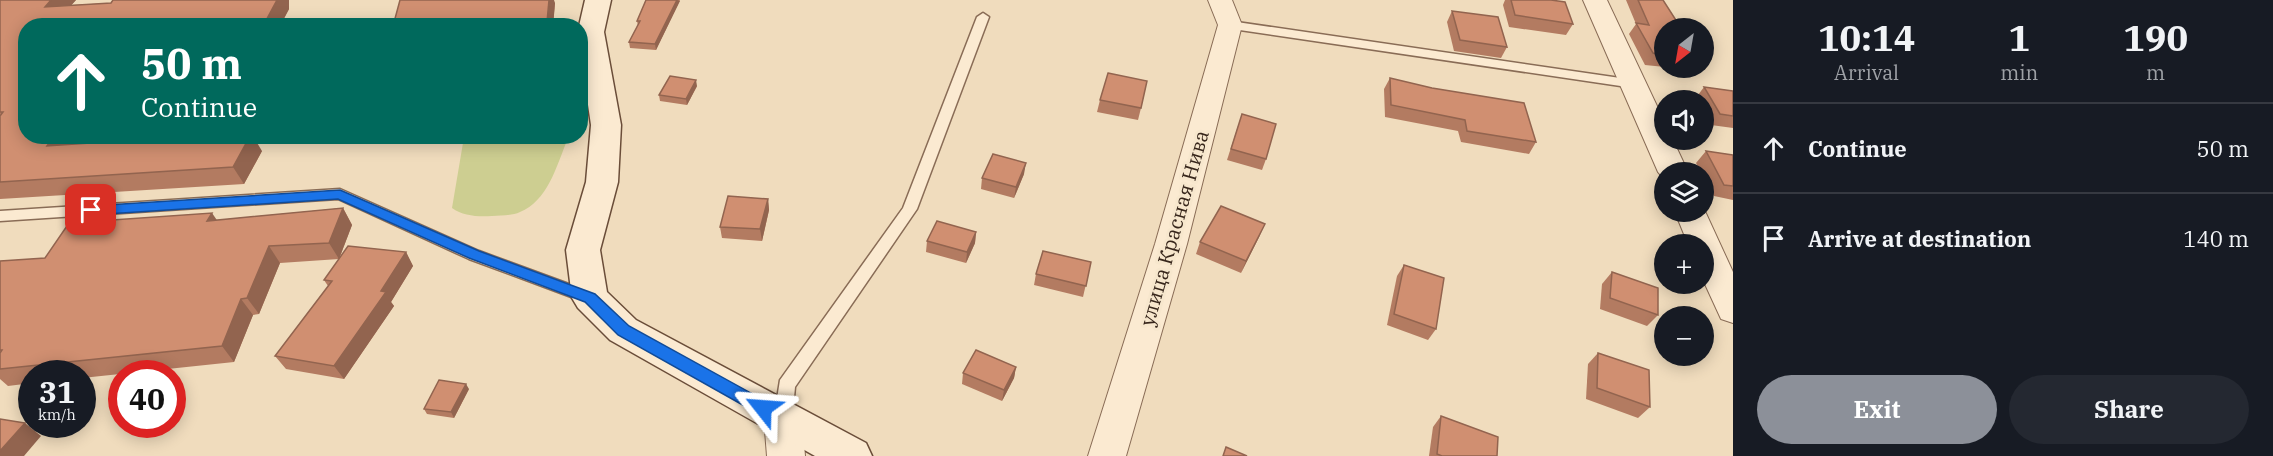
<!DOCTYPE html>
<html lang="en">
<head>
<meta charset="utf-8">
<style>
	body { margin:0; font-family:"IBM Plex Serif",serif; background:#242831; color:#f1f3f6; height:100vh; display:flex; flex-direction:column; font-size:22px; white-space:nowrap }
	* { box-sizing:border-box; margin:0 }
	p { font-size:20px; color:#9ea1a6 }
	.icon { flex:none; width:33px; height:33px; fill:none; stroke:currentColor; stroke-width:2; stroke-linecap:round; stroke-linejoin:round }
	.map { position:relative; flex:1; overflow:hidden }
	.side { display:flex; flex-direction:column; background:#171b24; width:540px }
	.side>* { flex:none }
	.hud { position:absolute; left:18px; top:18px; width:570px; height:126px; border-radius:24px; box-shadow:0 3px 15px #0003; background:#00695c; color:#fff; overflow:hidden }
	.needle { width:39px; rotate:211deg }
	.controls { position:absolute; left:1654px; top:18px; display:grid; gap:12px }
	.controls a { display:grid; place-items:center; width:60px; height:60px; border-radius:50%; background:#171b24; box-shadow:0 3px 15px #0003; font-size:30px }
	.speed { position:absolute; left:18px; top:360px; display:flex; gap:12px; font-size:30px; font-weight:700; text-align:center }
	.speed>* { display:grid; place-content:center; width:78px; height:78px; border-radius:50%; background:#171b24; box-shadow:0 3px 15px #0003; line-height:1 }
	.speed small { font-size:15px; font-weight:400 }
	.speed .limit { border:9px solid #d22; background:#fff; color:#111 }
	.pin { position:absolute; display:grid; place-items:center; width:51px; height:51px; color:#fff; margin:-26px; border-radius:12px; box-shadow:0 3px 9px #0006 }
	.me { position:absolute; width:66px; margin:-33px; rotate:298deg; stroke-linejoin:round; filter:drop-shadow(0 0 4px #0008) }
	.turn { display:flex; align-items:center; gap:21px; height:126px; padding:0 24px; font-size:27px }
	.turn .icon { width:78px; height:78px; stroke-width:2.5 }
	.turn b { display:block; font-size:42px; line-height:51px }
	.eta { display:flex; justify-content:space-evenly; align-items:center; height:102px; text-align:center }
	.eta b { font-size:36px; font-weight:800; line-height:42px }
	.primary-button { display:flex; gap:12px; margin-top:auto; padding:12px 24px }
	.primary-button a { flex:1; height:69px; border-radius:36px; background:#8c9099; color:#fff; font-size:24px; font-weight:800; line-height:69px; text-align:center }
	.primary-button a+a { background:#242831; color:#f1f3f6 }
	ul { padding:0; list-style:none }
	li { display:flex; align-items:center; gap:18px; height:90px; padding:0 24px; border-top:2px solid #363941 }
	li div { flex:1 }
	li b { display:block; font-size:22px }
	li em { font-style:normal }
	main { display:flex; flex:1; min-height:0 }
	.map>svg:first-child { display:block }
</style>
</head>
<body>
<main>
<div class="map">
<svg width="1733" height="456" viewBox="0 0 1733 456">
	<rect width="100%" height="100%" fill="#f0dcbd"/>
	<path fill="#cdce91" d="M464,137H566V143C556,168 547,201 520,212C512,216 501,215 492,216C478,217 463,216 452,208Z"/>
	<g fill="none" stroke-linecap="round" stroke-linejoin="round">
		<defs>
			<g id="lane">
				<path d="M983,13L989,17L917,209L795,387L792,418L789,423L783,426L777,423L774,418L780,380L903,208L977,17Z"/>
				<path d="M1230,21L1634,80L1640,84L1634,88L1226,28L1224,25Z"/>
				<path d="M340,189L479,251L596,294L598,298L596,302L590,304L469,259L338,199L0,221V211Z"/>
			</g>
			<g id="street">
				<path d="M1208,0H1232L1242,25L1187,244L1126,456H1088L1155,244L1218,25Z"/>
				<path d="M1583,0H1607L1665,123V140H1673L1688,172H1665V180L1658,172Z"/>
				<path d="M1704,209L1733,272V323L1721,319L1704,282V244H1688L1675,212H1704Z"/>
				<path d="M783,402L796,407L802,418L805,456H767L764,418L770,407Z"/>
			</g>
			<path id="secondary" d="M585,0H611L604,32L621,125L618,182L600,250L607,292L636,320L866,443L872,456H815L610,340L578,308L572,298L566,250L586,182L591,125L580,51L579,26Z"/>
		</defs>
		<use href="#lane" stroke="#896c56" stroke-width="3"/>
		<use href="#street" stroke="#896c56" stroke-width="2"/>
		<use href="#secondary" stroke="#6a4d39" stroke-width="3"/>
		<use href="#lane" fill="#fbead1" fill-rule="evenodd"/>
		<use href="#street" fill="#fbead1" fill-rule="evenodd"/>
		<use href="#secondary" fill="#fbead1" fill-rule="evenodd"/>
	</g>
	<g fill="#b37b61">
		<path d="M0,0H76L71,5L111,3L113,0H289V9L280,26H26L79,136L73,144L262,151L244,184L0,199Z"/>
		<path d="M646,0H680L656,50L630,48L629,42L638,26L637,21Z"/>
		<path d="M1505,0H1551L1573,24L1566,35L1509,27L1503,5Z"/>
		<path d="M1626,0H1663L1665,28V67L1645,65L1629,34L1636,24Z"/>
		<path d="M555,3L553,26H393Z"/>
		<path d="M1452,11L1507,47L1501,58L1454,51L1447,22Z"/>
		<path d="M1666,68H1693L1691,71Z"/>
		<path d="M1390,78L1536,142L1529,154L1461,142L1458,131L1385,117L1384,89Z"/>
		<path d="M697,86L687,105L660,101L659,95Z"/>
		<path d="M1704,87L1733,91V128L1711,125L1704,114V100H1697L1695,99Z"/>
		<path d="M1100,100L1141,108L1138,120L1097,112Z"/>
		<path d="M1238,126L1266,159L1262,170L1227,160Z"/>
		<path d="M1706,151L1733,155V200L1714,196L1704,178V172H1701L1696,163Z"/>
		<path d="M1024,174L1014,198L981,189L982,178Z"/>
		<path d="M768,199L769,210L762,241L722,238L720,227Z"/>
		<path d="M343,208L352,225L339,259L280,263L259,314L253,315L234,362L82,378V374H32V383L8,386L0,379V261L45,258L217,220Z"/>
		<path d="M976,232L975,243L966,263L926,252L927,241Z"/>
		<path d="M1260,235L1241,273L1196,254L1200,242Z"/>
		<path d="M406,252L413,266L391,302L394,306L344,379L286,369L275,356L328,286L324,280Z"/>
		<path d="M1091,262L1083,297L1034,285L1036,274Z"/>
		<path d="M1404,265L1436,329L1428,340L1387,325L1397,276Z"/>
		<path d="M1612,272L1658,315L1647,326L1600,309L1602,284Z"/>
		<path d="M1598,353L1650,407L1638,418L1586,399L1588,364Z"/>
		<path d="M1016,367L1014,378L1002,401L962,384L963,373Z"/>
		<path d="M469,389L454,418L427,414L424,409Z"/>
		<path d="M1441,416L1497,456H1429L1433,427Z"/>
	</g>
	<g fill="#92644f">
		<path d="M51,0H76L56,23L45,7Z"/>
		<path d="M277,0H289V9L280,26H263Z"/>
		<path d="M549,0H554L555,3L553,26H548L547,22Z"/>
		<path d="M677,0L680,1L656,50L655,44Z"/>
		<path d="M696,80L697,86L687,105L686,99Z"/>
		<path d="M54,136H79L61,163L47,146Z"/>
		<path d="M250,136H253L262,151L244,184L233,167Z"/>
		<path d="M1026,163L1024,174L1014,198L1016,187Z"/>
		<path d="M768,199L769,210L762,241L760,229Z"/>
		<path d="M343,208L352,225L339,259L329,243Z"/>
		<path d="M212,213L223,229L207,221Z"/>
		<path d="M1265,224L1260,235L1241,273L1246,261Z"/>
		<path d="M976,232L975,243L966,263L967,252Z"/>
		<path d="M269,246L280,263L259,314L247,298Z"/>
		<path d="M406,252L413,266L391,302L394,306L344,379L334,366Z"/>
		<path d="M241,299L253,315L234,362L222,346Z"/>
		<path d="M1016,367L1014,378L1002,401L1004,390Z"/>
		<path d="M466,384L469,389L454,418L451,412Z"/>
		<path d="M25,423L41,436L24,456H0V451Z"/>
	</g>
	<g fill="#d08f71" stroke="#92644f" stroke-width="1.5">
		<path d="M0,0H51L45,7L111,3L113,0H277L263,26H181L182,24L163,26H26V136H54L47,146L105,142L109,136H250L233,167L0,182V116L3,112H0Z"/>
		<path d="M400,0H549L547,22L516,26H393Z"/>
		<path d="M646,0H677L655,44L629,42L640,21H637Z"/>
		<path d="M1511,0H1551L1565,2L1573,24L1515,15Z"/>
		<path d="M1638,0H1663L1681,28H1665V55L1653,53L1636,23L1649,25Z"/>
		<path d="M1452,11L1498,17L1507,47L1460,40Z"/>
		<path d="M1108,73L1147,81L1141,108L1100,100Z"/>
		<path d="M670,76L696,80L686,99L659,95Z"/>
		<path d="M1390,78L1432,88L1524,103L1536,142L1467,131L1465,120L1391,105Z"/>
		<path d="M1704,87L1733,91V116L1720,114Z"/>
		<path d="M1242,114L1276,124L1266,159L1231,149Z"/>
		<path d="M1706,151L1733,155V186L1724,185Z"/>
		<path d="M993,154L1026,163L1016,187L982,178Z"/>
		<path d="M728,196L768,199L760,229L720,227Z"/>
		<path d="M1221,206L1265,224L1246,261L1200,242Z"/>
		<path d="M343,208L329,243L269,246L247,298L241,299L222,346L0,369V353L2,350H0V261L45,258L69,223L212,213L207,221Z"/>
		<path d="M937,221L976,232L967,252L927,241Z"/>
		<path d="M348,246L406,252L381,291L386,292L334,366L275,356L332,281L324,280Z"/>
		<path d="M1043,251L1091,262L1086,286L1036,274Z"/>
		<path d="M1404,265L1444,278L1436,329L1394,314Z"/>
		<path d="M1612,272L1658,288V315L1610,298Z"/>
		<path d="M976,350L1016,367L1004,390L963,373Z"/>
		<path d="M1598,353L1649,370L1650,407L1597,388Z"/>
		<path d="M439,380L466,384L451,412L424,409Z"/>
		<path d="M1441,416L1498,437L1497,456H1442L1437,454Z"/>
		<path d="M0,419L25,423L0,451Z"/>
		<path d="M1226,447L1247,456H1223Z"/>
	</g>
	<path fill="#1a73e8" stroke="#114b97" stroke-width="1.5" d="M340,190L479,251L595,294L629,326L769,403L771,408L769,413L763,415L757,413L618,335L585,302L469,258L338,199L91,215L84,210L91,206Z"/>
	<g text-anchor="middle" dominant-baseline="central" stroke-width="6" stroke-linejoin="round" paint-order="stroke">
		<g font-size="20" fill="#37261b" stroke="#f7e7cd">
			<text transform="translate(1174 228) rotate(-74)">улица Красная Нива</text>
		</g>
	</g>
</svg>
<div class="controls">
<a><svg class="needle" viewBox="-14 -14 28 28"><path d="M0-13l5 13h-10z" fill="#e53935"/><path d="M0 13l5-13h-10z" fill="#9ea1a6"/></svg></a>
<a><svg class="icon" aria-label="sound" viewBox="0 0 24 24"><path d="M4 9h4l5-4v14l-5-4H4zM17 9q2 3 0 6"/></svg></a>
<a><svg class="icon" aria-label="layers" viewBox="0 0 24 24"><path d="M12 4l9 5-9 5-9-5zM3 14l9 5 9-5"/></svg></a>
<a>+</a>
<a>−</a>
</div>
<div class="speed"><div>31<small>km/h</small></div><div class="limit">40</div></div>
<div class="pin" style="left:91px;top:210px;background:#d93025"><svg class="icon" aria-label="arrive" viewBox="0 0 24 24"><path d="M6 21V4h12l-3 4 3 4H6"/></svg></div>
<svg class="me" style="left:763px;top:408px" viewBox="-20 -20 40 40"><path d="M0-17L14 15 0 8-14 15z" fill="#1a73e8" stroke="#fff" stroke-width="4"/></svg>
<div class="hud">
<div class="turn"><svg class="icon" aria-label="ahead" viewBox="0 0 24 24"><path d="M12 20V5M6 11l6-6 6 6"/></svg><div><b>50 m</b>Continue</div></div>
</div>
</div>
<section class="side">
<div class="eta">
<div><b>10:14</b><p>Arrival</p></div>
<div><b>1</b><p>min</p></div>
<div><b>190</b><p>m</p></div>
</div>
<ul>
<li><svg class="icon" aria-label="ahead" viewBox="0 0 24 24"><path d="M12 20V5M6 11l6-6 6 6"/></svg><div><b>Continue</b></div><em>50 m</em></li>
<li><svg class="icon" aria-label="arrive" viewBox="0 0 24 24"><path d="M6 21V4h12l-3 4 3 4H6"/></svg><div><b>Arrive at destination</b></div><em>140 m</em></li>
</ul>
<div class="primary-button"><a>Exit</a><a>Share</a></div>
</section>
</main>
</body>
</html>
